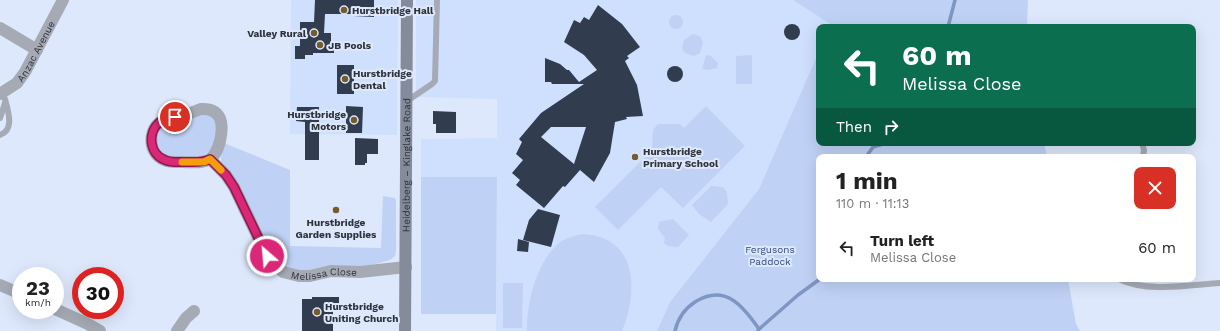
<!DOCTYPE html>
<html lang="en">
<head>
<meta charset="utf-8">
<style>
	body { margin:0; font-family:"Work Sans",sans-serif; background:#f6f6f6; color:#222; height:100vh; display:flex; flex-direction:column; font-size:15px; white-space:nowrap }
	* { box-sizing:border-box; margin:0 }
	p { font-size:13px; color:#767676 }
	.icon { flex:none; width:22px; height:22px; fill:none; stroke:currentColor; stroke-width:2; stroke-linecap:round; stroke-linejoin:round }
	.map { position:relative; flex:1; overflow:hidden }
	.details { position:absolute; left:816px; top:154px; width:380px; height:128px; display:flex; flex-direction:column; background:#fff; border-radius:8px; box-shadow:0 4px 16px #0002 }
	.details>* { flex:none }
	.banner { position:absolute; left:816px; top:24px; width:380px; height:122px; border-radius:8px; box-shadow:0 4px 16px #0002; background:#0b6e4f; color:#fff; overflow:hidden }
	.speed { position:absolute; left:12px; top:267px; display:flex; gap:8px; font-size:20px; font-weight:700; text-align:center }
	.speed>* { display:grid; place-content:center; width:52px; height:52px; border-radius:50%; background:#fff; box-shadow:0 4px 16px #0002; line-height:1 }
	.speed small { font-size:10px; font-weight:400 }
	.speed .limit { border:6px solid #d22; background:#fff; color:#111 }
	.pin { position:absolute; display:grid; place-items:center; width:34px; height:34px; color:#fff; margin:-17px; border:2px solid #fff; border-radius:50%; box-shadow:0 1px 4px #0007 }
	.me { position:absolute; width:44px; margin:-22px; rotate:333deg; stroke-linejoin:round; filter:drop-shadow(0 0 3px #0008) }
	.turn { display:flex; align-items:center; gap:14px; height:84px; padding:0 20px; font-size:18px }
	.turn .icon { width:52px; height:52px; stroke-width:2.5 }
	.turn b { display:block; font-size:28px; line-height:34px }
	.then { display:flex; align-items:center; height:38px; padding:0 20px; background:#0003; gap:8px; font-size:15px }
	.round { display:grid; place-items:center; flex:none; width:42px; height:42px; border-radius:8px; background:#f6f6f6 }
	.summary { display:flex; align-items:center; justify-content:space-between; height:68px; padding:0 20px }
	h1 { font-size:24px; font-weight:700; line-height:30px }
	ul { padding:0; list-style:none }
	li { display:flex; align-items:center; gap:12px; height:52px; padding:0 20px }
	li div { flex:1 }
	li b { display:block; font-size:15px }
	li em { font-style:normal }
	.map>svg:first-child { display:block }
</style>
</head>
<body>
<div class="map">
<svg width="1220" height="331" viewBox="0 0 1220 331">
	<rect width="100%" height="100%" fill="#dee8fc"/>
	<g fill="#cfdffe">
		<path d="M291,0H398L397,135L290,134Z"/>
		<path d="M416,0H793L831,24L829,27H819V51L759,189L670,302L657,331H496L497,177H421V139L497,138V99L416,97Z"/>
	</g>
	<g fill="#bfd2f5">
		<path d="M793,0H1028L1027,27H829L830,24Z"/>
		<circle cx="676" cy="22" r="7"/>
		<path d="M693,34L700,36L703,42L700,53L694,56L685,53L682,48L684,40Z"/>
		<path d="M819,51V143H1044L1047,157H819V279H1068L1076,324L1080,331H657L670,302L759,189Z"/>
		<path d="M706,55L711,56L718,63L717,68L707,70L702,69Z"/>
		<path d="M752,55V84H736V56Z"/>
		<path d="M706,106L745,146L683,208L661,187L618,230L595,207L652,150L653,130L658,124H680L684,128Z"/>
		<path d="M206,114L214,118L217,130L211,150L204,155L200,157H174L165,155L157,146C157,137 158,130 166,125Z"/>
		<path d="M224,143L290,170V246L381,248L383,196L395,198L396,201V251L395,256L390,260L372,265L300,271L285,267L281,264L271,251L221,162V157Z"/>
		<path d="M421,177H497L496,314H421Z"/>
		<path d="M711,186L723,187L727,192L728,204L711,222L699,214L692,205Z"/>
		<path d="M673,219L689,235L678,247L668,246L664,243L665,238L658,229L659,222Z"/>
		<path d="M582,234C637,236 639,290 622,331H527C526,304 537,261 559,243C566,238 573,236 582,234Z"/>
		<path d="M503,283H523L522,328H503Z"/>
	</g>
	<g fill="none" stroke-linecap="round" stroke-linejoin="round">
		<g stroke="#7f96c2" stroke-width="3.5">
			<path d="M948,27L955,0"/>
			<path d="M866,157L873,147L886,143"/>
			<path d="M758,330L798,295L820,279"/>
			<path d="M675,331C678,318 684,309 695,302C725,283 743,306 759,329"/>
		</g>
	</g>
	<g fill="#323c4f" fill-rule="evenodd">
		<path d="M315,0H374V17L353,16V14H325L324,33H331V42H334V53H313V55H305V59H295V46H300V22H314Z"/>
		<path d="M598,5L622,24L640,47L627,56L629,58L625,61L637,85L643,116L626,117L627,119L615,122L610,153L594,182L580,170L565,187L563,186L544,208L516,185L520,180L512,173L523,160L516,154L522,142L519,139L541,113L584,84H552L551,82H545V58L560,64L567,70H569L579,82L597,70L584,55L564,42L574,20L580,23L584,17L589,20ZM551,127H586L574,164L541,137Z"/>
		<circle cx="792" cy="32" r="8"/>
		<rect x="337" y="65" width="17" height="29"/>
		<circle cx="675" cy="74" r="8"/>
		<path d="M346,106L363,107L362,133H346Z"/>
		<path d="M297,107H319V160H305V122L296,121Z"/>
		<path d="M433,111L456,112V133H436V124H433Z"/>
		<path d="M355,138L378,139V154H367V163H365V165H355Z"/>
		<path d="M538,209L560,215L551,247L523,240L529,220Z"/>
		<path d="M518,239L529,242L528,252L517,251Z"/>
		<path d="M312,297H339V310H333V331H302V299H312Z"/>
	</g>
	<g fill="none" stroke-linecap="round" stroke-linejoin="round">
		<g stroke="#a5aab5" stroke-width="6">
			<path d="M407,101L432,84L435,81L437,0"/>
			<path d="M0,118L5,103"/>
			<path d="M0,135C15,130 8,111 5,99"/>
			<path d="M1142,143L1144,150L1143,157"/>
			<path d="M1119,279C1147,293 1190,285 1220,283"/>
		</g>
		<g stroke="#a5aab5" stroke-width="12">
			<path d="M0,28L37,50"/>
			<path id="s1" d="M0,94L17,83L25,72L63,0"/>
			<path d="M201,109C222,108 224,124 220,141C218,148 216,155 210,159C202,164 191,162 182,162C176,162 170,163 164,160C149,154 147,132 160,122C167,117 176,118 183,115C189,114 195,111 201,109Z"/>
			<path id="s2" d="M210,159L226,175L234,187L267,256L275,265L283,272L299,276H310L331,271L360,272L406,267"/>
			<path d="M0,285L21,294"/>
			<path d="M55,309L88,324L100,331"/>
			<path d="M177,331L186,318L194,311"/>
		</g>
		<path stroke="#848c9b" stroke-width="12" id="s3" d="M405,331L407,0"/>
	</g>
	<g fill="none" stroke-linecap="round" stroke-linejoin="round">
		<defs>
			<path id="route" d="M175,117C170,118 164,119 160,122C147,132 149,154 165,160C171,163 179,162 186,162C194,162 203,163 210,159L226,175L234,187L267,256"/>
		</defs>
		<use href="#route" stroke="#8e194d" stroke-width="10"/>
		<use href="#route" stroke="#db2777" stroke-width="7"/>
		<path stroke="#f59e0b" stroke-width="7" d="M182,162H204L210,159L221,170"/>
	</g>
	<g fill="#745c2c" stroke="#dee8fc" stroke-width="1.5">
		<circle cx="344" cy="10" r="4"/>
		<circle cx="314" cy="33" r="4"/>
		<circle cx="320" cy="45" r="4"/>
		<circle cx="345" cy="79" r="4"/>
		<circle cx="354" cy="120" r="4"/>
		<circle cx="635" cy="157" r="4"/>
		<circle cx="336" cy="210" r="4"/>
		<circle cx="317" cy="312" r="4"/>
	</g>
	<g text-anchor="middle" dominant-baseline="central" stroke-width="4" stroke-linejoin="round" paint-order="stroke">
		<g font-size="10" font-weight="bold" fill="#2d323b" stroke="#dee8fc" text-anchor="start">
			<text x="352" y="10">Hurstbridge Hall</text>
			<text x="306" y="33" text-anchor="end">Valley Rural</text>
			<text x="328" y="45">JB Pools</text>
			<text x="353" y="73">Hurstbridge<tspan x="353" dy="12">Dental</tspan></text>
			<text x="346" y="114" text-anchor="end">Hurstbridge<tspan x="346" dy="12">Motors</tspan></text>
			<text x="643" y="151">Hurstbridge<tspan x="643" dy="12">Primary School</tspan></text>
			<text x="336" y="222" text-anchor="middle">Hurstbridge<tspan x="336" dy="12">Garden Supplies</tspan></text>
			<text x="325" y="306">Hurstbridge<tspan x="325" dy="12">Uniting Church</tspan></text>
		</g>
		<g font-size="10" fill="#2d323b" stroke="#dee8fc">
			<text stroke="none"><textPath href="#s1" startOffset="57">Anzac Avenue</textPath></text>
			<text stroke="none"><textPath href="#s3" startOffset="166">Heidelberg – Kinglake Road</textPath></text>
			<text stroke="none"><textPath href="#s2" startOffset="178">Melissa Close</textPath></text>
		</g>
		<g font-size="10" fill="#314d85" stroke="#dee8fc">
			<text x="770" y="249">Fergusons<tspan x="770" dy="12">Paddock</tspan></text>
		</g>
	</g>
</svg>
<div class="speed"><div>23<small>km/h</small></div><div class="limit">30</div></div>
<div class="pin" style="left:175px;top:117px;background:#d93025"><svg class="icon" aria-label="arrive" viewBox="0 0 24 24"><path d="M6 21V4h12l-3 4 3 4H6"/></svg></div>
<svg class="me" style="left:267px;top:256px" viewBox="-20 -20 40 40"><circle r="17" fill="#db2777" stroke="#fff" stroke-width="3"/><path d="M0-11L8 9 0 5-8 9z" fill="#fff"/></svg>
<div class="banner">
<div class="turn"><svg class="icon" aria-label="left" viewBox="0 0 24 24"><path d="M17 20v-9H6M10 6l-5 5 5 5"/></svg><div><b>60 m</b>Melissa Close</div></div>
<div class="then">Then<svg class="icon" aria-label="right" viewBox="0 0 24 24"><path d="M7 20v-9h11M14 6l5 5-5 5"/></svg></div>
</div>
<section class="details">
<div class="summary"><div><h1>1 min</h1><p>110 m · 11:13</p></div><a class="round" style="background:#d93025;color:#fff"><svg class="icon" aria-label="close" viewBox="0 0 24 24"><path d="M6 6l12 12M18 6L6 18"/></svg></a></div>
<ul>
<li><svg class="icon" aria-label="left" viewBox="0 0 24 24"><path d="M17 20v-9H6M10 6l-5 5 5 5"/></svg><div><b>Turn left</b><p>Melissa Close</p></div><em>60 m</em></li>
</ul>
</section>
</div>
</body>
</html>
